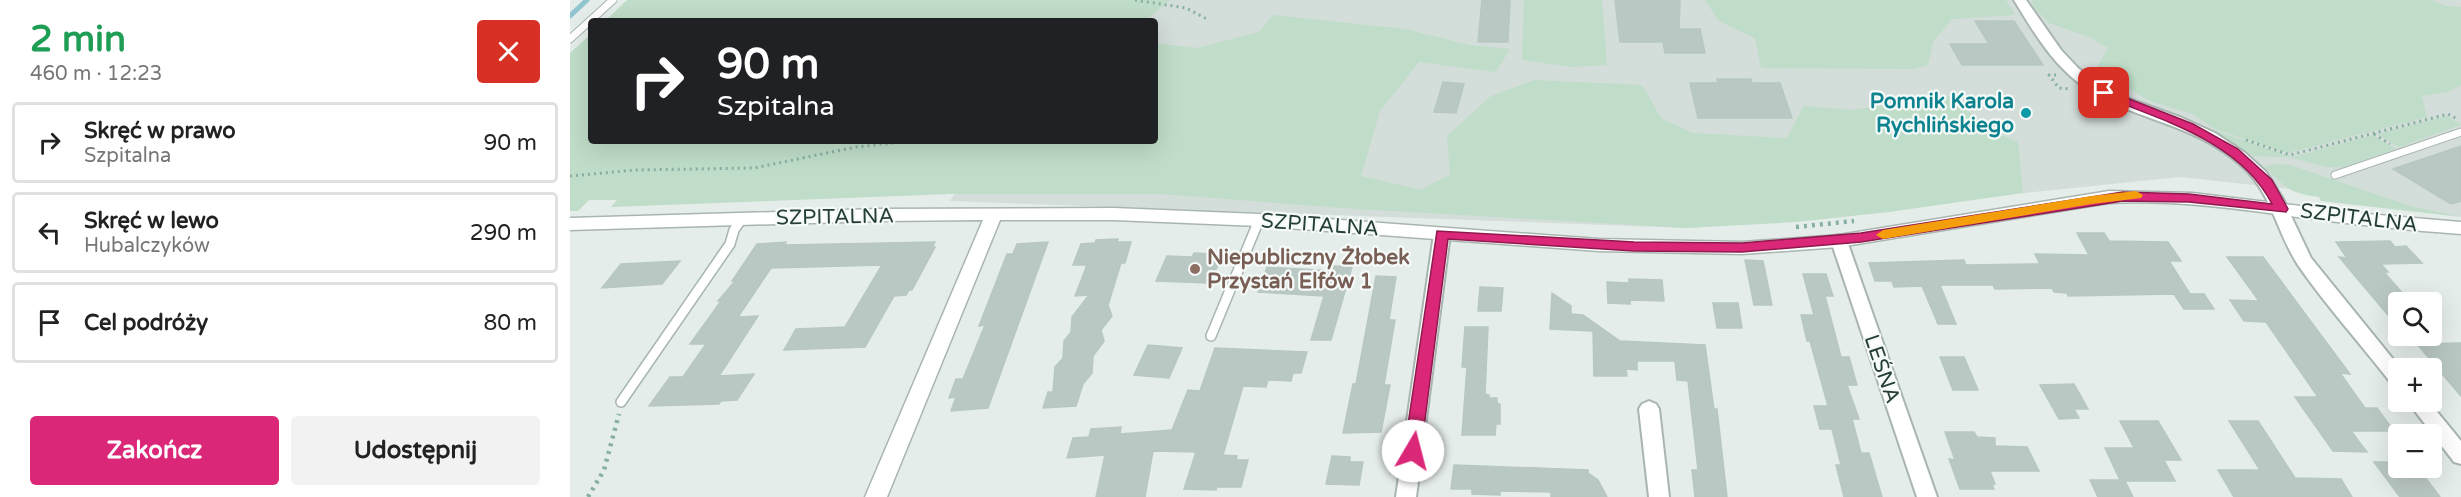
<!DOCTYPE html>
<html lang="pl">
<head>
<meta charset="utf-8">
<style>
	body { margin:0; font-family:"Varela Round",sans-serif; background:#f2f2f2; color:#222; height:100vh; display:flex; flex-direction:column; font-size:22px; white-space:nowrap }
	* { box-sizing:border-box; margin:0 }
	p { font-size:20px; color:#767676 }
	.icon { flex:none; width:33px; height:33px; fill:none; stroke:currentColor; stroke-width:2; stroke-linecap:round; stroke-linejoin:round }
	.map { position:relative; flex:1; overflow:hidden }
	.side { display:flex; flex-direction:column; background:#fff; width:570px }
	.side>* { flex:none }
	.guide { position:absolute; left:18px; top:18px; width:570px; height:126px; border-radius:6px; box-shadow:0 6px 24px #0002; background:#202124; color:#fff; overflow:hidden }
	.fabs { position:absolute; left:1818px; top:292px; display:grid; gap:12px }
	.fabs a { display:grid; place-items:center; width:54px; height:54px; border-radius:6px; background:#fff; box-shadow:0 6px 24px #0002; font-size:30px }
	.pin { position:absolute; display:grid; place-items:center; width:51px; height:51px; color:#fff; margin:-26px; border-radius:12px; box-shadow:0 3px 9px #0006 }
	.me { position:absolute; width:66px; margin:-33px; rotate:8deg; stroke-linejoin:round; filter:drop-shadow(0 0 4px #0008) }
	.turn { display:flex; align-items:center; gap:21px; height:126px; padding:0 30px; font-size:27px }
	.turn .icon { width:78px; height:78px; stroke-width:2.5 }
	.turn b { display:block; font-size:42px; line-height:51px }
	.round { display:grid; place-items:center; flex:none; width:63px; height:63px; border-radius:6px; background:#f2f2f2 }
	.summary { display:flex; align-items:center; justify-content:space-between; height:102px; padding:0 30px }
	h1 { font-size:36px; font-weight:700; line-height:45px; color:#1e9e55 }
	.action { display:flex; gap:12px; margin-top:auto; padding:12px 30px }
	.action a { flex:1; height:69px; border-radius:6px; background:#db2777; color:#fff; font-size:24px; font-weight:700; line-height:69px; text-align:center }
	.action a+a { background:#f2f2f2; color:#222 }
	ul { padding:0; list-style:none }
	li { display:flex; align-items:center; gap:18px; height:81px; margin:0 12px 9px; padding:0 18px; border:3px solid #e0e0e0; border-radius:6px }
	li div { flex:1 }
	li b { display:block; font-size:22px }
	li em { font-style:normal }
	main { display:flex; flex:1; min-height:0 }
	.map>svg:first-child { display:block }
</style>
</head>
<body>
<main>
<section class="side">
<div class="summary"><div><h1>2 min</h1><p>460 m · 12:23</p></div><a class="round" style="background:#d93025;color:#fff"><svg class="icon" aria-label="close" viewBox="0 0 24 24"><path d="M6 6l12 12M18 6L6 18"/></svg></a></div>
<ul>
<li><svg class="icon" aria-label="right" viewBox="0 0 24 24"><path d="M7 20v-9h11M14 6l5 5-5 5"/></svg><div><b>Skręć w prawo</b><p>Szpitalna</p></div><em>90 m</em></li>
<li><svg class="icon" aria-label="left" viewBox="0 0 24 24"><path d="M17 20v-9H6M10 6l-5 5 5 5"/></svg><div><b>Skręć w lewo</b><p>Hubalczyków</p></div><em>290 m</em></li>
<li><svg class="icon" aria-label="arrive" viewBox="0 0 24 24"><path d="M6 21V4h12l-3 4 3 4H6"/></svg><div><b>Cel podróży</b></div><em>80 m</em></li>
</ul>
<div class="action"><a>Zakończ</a><a>Udostępnij</a></div>
</section>
<div class="map">
<svg width="1891" height="497" viewBox="0 0 1891 497">
	<rect width="100%" height="100%" fill="#e5edea"/>
	<path fill="#d3ddd9" d="M512,0H1891V217L1720,189L1610,177L1117,228L380,201L420,141H585V21H498Z"/>
	<g fill="#bfddc8">
		<path d="M57,0H600L575,21H35Z"/>
		<path d="M954,0H1032L1037,65L1002,67L952,60Z"/>
		<path d="M1135,0H1436L1445,15L1382,19L1363,42L1358,65L1343,69L1191,68L1185,38L1149,21Z"/>
		<path d="M1462,0H1861L1875,6L1891,7V85L1878,92L1852,96L1857,117L1717,153L1645,129L1623,114L1583,102L1546,82L1528,66L1538,48L1519,37L1479,23L1463,6Z"/>
		<path d="M703,15L835,29L899,45L940,49L926,72L849,62L810,111L791,176L851,190L880,174L877,136L921,96L965,80L1072,85L1091,118L1122,133L1217,138L1234,106L1281,110L1384,96L1416,129L1448,142L1453,193L1319,212L1226,222L1117,228L772,208L591,194H380L41,207L47,200H19L8,211H0V53L21,34V141H585V43L627,48L689,32Z"/>
		<path d="M1877,116L1891,125L1829,147L1807,134Z"/>
		<path d="M1637,128L1723,157L1803,135L1826,149L1773,167H1756L1719,157L1684,156Z"/>
		<path d="M1706,164L1720,165L1840,206L1891,217L1751,201L1749,197C1718,193 1716,187 1694,166Z"/>
	</g>
	<g fill="none" stroke-linecap="round" stroke-linejoin="round">
		<path stroke="#90c4cf" stroke-width="5" d="M0,16L17,0"/>
	</g>
	<g fill="#bac8c3" stroke="#b7c7c1" stroke-width="1.5">
		<path d="M912,0H940L938,42H908Z"/>
		<path d="M1045,0L1110,1L1109,29H1130L1135,53H1095L1093,42H1050Z"/>
		<path d="M1405,21H1444L1473,65H1392L1380,44H1419Z"/>
		<path d="M1147,79H1181L1182,83H1210L1222,118H1128L1120,83H1148Z"/>
		<path d="M873,82L894,84L886,113L864,112Z"/>
		<path d="M1891,146V201L1881,204L1823,169Z"/>
		<path d="M1507,233H1534L1539,241L1598,242L1611,261H1599L1620,294H1634L1644,309H1614L1604,294L1498,296L1497,293L1484,292L1482,288L1425,289L1423,285H1370L1386,324H1368L1352,286L1324,287L1322,281H1305L1299,263L1394,260L1396,265L1470,264L1465,254L1519,255Z"/>
		<path d="M548,239L547,242H561L555,263H551L538,305L542,316L531,330L534,341L523,356L522,373L513,384L506,406L473,408L478,392H483L485,367L493,358L494,341L501,332L502,317L519,295L505,296L517,265H503L511,244L525,243L526,240Z"/>
		<path d="M1820,241L1825,247L1836,246L1852,263L1811,264L1818,272H1814L1841,303H1828V327L1769,257L1777,258L1766,242Z"/>
		<path d="M216,242L215,245L365,242L362,247H365L342,290H339L336,295L324,296L295,347L214,350L226,329L275,327L312,265L201,268L168,317L188,316L149,376L184,374L167,400L151,401L149,404L79,406L100,377H113L136,344H120L151,301H148L165,281H162L187,244Z"/>
		<path d="M478,242L418,408L381,411L386,397L379,398L386,379H393L415,325L409,326L437,254H443L447,244Z"/>
		<path d="M624,253L641,254L640,257L651,258L640,283L586,281L597,256L622,257Z"/>
		<path d="M1657,257H1693L1780,374L1770,373L1795,408H1807L1824,431H1781L1797,452L1763,451L1725,397H1748L1696,322L1674,321L1660,300L1689,301Z"/>
		<path d="M1175,260L1193,261L1202,305H1184Z"/>
		<path d="M110,261L92,284L32,288L51,264Z"/>
		<path d="M764,266L782,267L761,340H741L754,296L688,292L697,267L763,271Z"/>
		<path d="M1233,274H1256L1263,296H1255L1271,357H1279L1287,385H1277L1289,419H1282L1291,453H1299L1312,497H1274L1266,465H1271L1262,429H1250L1244,406H1258L1240,341H1237L1231,315H1244Z"/>
		<path d="M806,276L826,277L819,320H825L814,385H820L811,432L773,433L783,384H786Z"/>
		<path d="M1059,279L1092,280L1094,301L1060,300V304L1038,303L1037,282L1059,283Z"/>
		<path d="M910,287L933,288L931,311H908Z"/>
		<path d="M982,293L1001,306V314L1013,315L1050,341L1135,345L1144,409H1147L1157,497H1125L1122,470H1128L1118,381L1107,380L1105,361H1067V370L1056,369L1057,376H1024L1023,331L980,329Z"/>
		<path d="M1143,303H1168L1172,328H1147Z"/>
		<path d="M895,327H918L915,394L919,395V398H927V404H930V424H926L925,435H892L897,367H892Z"/>
		<path d="M1891,343V396L1847,344Z"/>
		<path d="M578,345L612,348L599,378L564,375Z"/>
		<path d="M645,348L737,352L731,373H723L721,381L698,380L696,387L673,386L653,455L667,456L666,460H678L671,487H647L646,490L614,489L626,452L583,451L575,497H526L535,455L497,458L503,438L519,437L521,429L551,427L550,434L602,430L618,390L630,391Z"/>
		<path d="M1370,357H1394L1408,390H1383Z"/>
		<path d="M1504,384L1518,409H1504L1509,418L1489,419L1470,385Z"/>
		<path d="M1550,421H1588L1611,460H1594L1605,481H1555L1563,497H1528L1520,480H1550L1535,448H1564Z"/>
		<path d="M1659,421H1688L1725,478L1771,479L1782,497H1664L1648,470H1690Z"/>
		<path d="M1375,432H1404L1407,437L1425,438V446L1457,447L1469,471H1420L1425,484H1422L1424,489H1390L1379,459L1385,460Z"/>
		<path d="M762,456L780,457V462H793L789,485L756,484Z"/>
		<path d="M1804,462H1828V468H1848L1870,497H1830Z"/>
		<path d="M884,465L1018,470V473L1028,480L1037,497H981V492L930,491V495L902,494V489H881Z"/>
	</g>
	<g fill="none" stroke-linecap="round" stroke-linejoin="round">
		<defs>
			<g id="service-far1">
				<path d="M0,39L43,0"/>
				<path d="M1765,175L1891,132"/>
			</g>
			<g id="service">
				<path d="M641,336L689,220"/>
				<path d="M51,402L160,244L164,230L171,220"/>
			</g>
			<g id="minor">
				<path d="M1444,0H1456L1491,50L1508,68L1526,83L1546,94L1612,118L1645,133L1675,153L1696,172L1713,199L1741,258L1831,369H1828V385L1821,383C1791,344 1756,306 1728,265C1707,233 1702,194 1673,167C1625,123 1569,122 1519,90C1485,69 1464,33 1444,0Z"/>
				<path d="M872,229L878,230L880,234L846,497H826L864,234L866,230Z"/>
				<path d="M1269,235L1275,237L1277,241L1367,497H1347L1261,241L1263,237Z"/>
				<path d="M1079,401L1086,404L1089,409L1099,497H1079L1069,409L1072,404Z"/>
				<path d="M1838,402H1859L1891,441V464L1884,462Z"/>
			</g>
			<path id="tertiary" d="M1539,191L1622,193L1797,214L1891,222V234C1836,230 1781,224 1727,217C1664,208 1602,200 1539,203L1269,247L1172,254L1029,251L689,226L544,220H430L317,497H295L413,220L308,221L0,230V218L308,209L544,208L689,214L1029,239L1172,242L1269,235Z"/>
		</defs>
		<use href="#service-far1" stroke="#a8b5b1" stroke-width="9"/>
		<use href="#service" stroke="#a8b5b1" stroke-width="12"/>
		<use href="#minor" stroke="#a8b5b1" stroke-width="4"/>
		<use href="#tertiary" stroke="#a8b5b1" stroke-width="3"/>
		<g stroke="#87afa3" stroke-width="3" stroke-dasharray="2 4" stroke-linecap="butt">
			<path d="M565,0L616,8L637,19"/>
			<path d="M1486,75H1479L1489,88L1500,89"/>
			<path d="M1804,134L1820,144"/>
			<path d="M1676,140L1720,155L1878,114L1887,119"/>
			<path d="M0,176L65,170L184,168L286,147L343,141"/>
		</g>
		<g stroke="#87afa3" stroke-width="4.5" stroke-dasharray="3 5" stroke-linecap="butt">
			<path d="M1226,227L1284,221"/>
			<path d="M18,497L34,470L49,414"/>
		</g>
		<use href="#service-far1" stroke="#fff" stroke-width="7"/>
		<use href="#service" stroke="#fff" stroke-width="9"/>
		<use href="#minor" fill="#fff" fill-rule="evenodd"/>
		<use href="#tertiary" fill="#fff" fill-rule="evenodd"/>
	</g>
	<path fill="#db2777" stroke="#8e194d" stroke-width="1.5" d="M1534,89L1623,124L1668,149L1702,180L1718,209L1716,212L1619,202L1553,201L1291,242L1172,252L1064,251L878,239L851,451L849,456L843,458L837,456L834,451L867,231L1064,242L1172,243L1291,233L1553,192L1619,194L1702,204C1670,141 1591,120 1530,95V90Z"/>
	<path fill="#f59e0b" d="M1566,191L1573,195L1571,198L1522,204L1313,239L1306,235L1313,230L1522,196Z"/>
	<circle fill="#0f9aa8" stroke="#f5faf8" stroke-width="2" cx="1456" cy="113" r="6"/>
	<circle fill="#8d6e63" stroke="#f5faf8" stroke-width="2" cx="625" cy="269" r="6"/>
	<g text-anchor="middle" dominant-baseline="central" stroke-width="4.5" stroke-linejoin="round" paint-order="stroke">
		<g font-size="21" font-weight="bold" fill="#0d838f" stroke="#f5faf8" text-anchor="end">
			<text x="1444" y="101">Pomnik Karola<tspan x="1444" dy="24">Rychlińskiego</tspan></text>
		</g>
		<g font-size="21" fill="#253e38" stroke="#f5faf8">
			<text transform="translate(265 217) rotate(-1)">SZPITALNA</text>
			<text transform="translate(1789 218) rotate(7)">SZPITALNA</text>
			<text transform="translate(750 225) rotate(4)">SZPITALNA</text>
			<text transform="translate(1312 369) rotate(71)">LEŚNA</text>
		</g>
		<g font-size="21" font-weight="bold" fill="#785e54" stroke="#f5faf8" text-anchor="start">
			<text x="637" y="257">Niepubliczny Żłobek<tspan x="637" dy="24">Przystań Elfów 1</tspan></text>
		</g>
	</g>
</svg>
<div class="fabs">
<a><svg class="icon" aria-label="search" viewBox="0 0 24 24"><circle cx="10" cy="10" r="6"/><path d="M15 15l6 6"/></svg></a>
<a>+</a>
<a>−</a>
</div>
<div class="pin" style="left:1534px;top:93px;background:#d93025"><svg class="icon" aria-label="arrive" viewBox="0 0 24 24"><path d="M6 21V4h12l-3 4 3 4H6"/></svg></div>
<svg class="me" style="left:843px;top:451px" viewBox="-20 -20 40 40"><circle r="19" fill="#fff"/><path d="M0-13L10 11 0 6-10 11z" fill="#db2777"/></svg>
<div class="guide">
<div class="turn"><svg class="icon" aria-label="right" viewBox="0 0 24 24"><path d="M7 20v-9h11M14 6l5 5-5 5"/></svg><div><b>90 m</b>Szpitalna</div></div>
</div>
</div>
</main>
</body>
</html>
